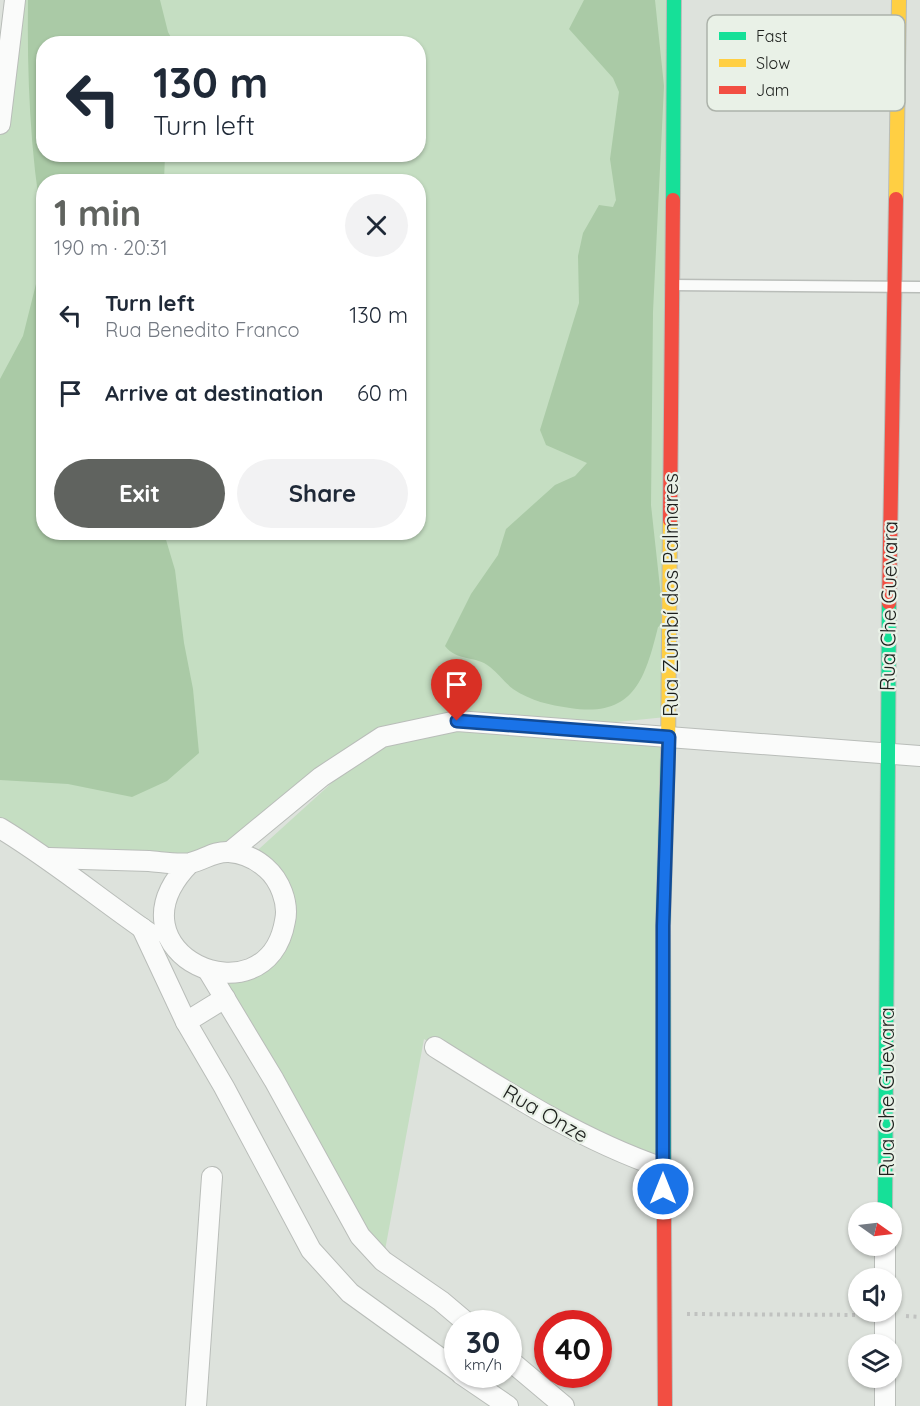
<!DOCTYPE html>
<html lang="en">
<head>
<meta charset="utf-8">
<style>
	body { margin:0; font-family:Quicksand,sans-serif; background:#f2f2f3; color:#1f2937; height:100vh; display:flex; flex-direction:column; font-size:22px; white-space:nowrap }
	* { box-sizing:border-box; margin:0 }
	p { font-size:20px; color:#747a83 }
	.icon { flex:none; width:33px; height:33px; fill:none; stroke:currentColor; stroke-width:2; stroke-linecap:round; stroke-linejoin:round }
	.map { position:relative; flex:1; overflow:hidden }
	.drawer { position:absolute; left:36px; top:174px; width:390px; height:366px; display:flex; flex-direction:column; background:#fff; border-radius:24px; box-shadow:0 2px 4px #0004 }
	.drawer>* { flex:none }
	.hud { position:absolute; left:36px; top:36px; width:390px; height:126px; border-radius:24px; box-shadow:0 2px 4px #0004; background:#fff; color:#1f2937; overflow:hidden }
	.needle { width:39px; rotate:104deg }
	.fabs { position:absolute; left:848px; top:1202px; display:grid; gap:12px }
	.fabs a { display:grid; place-items:center; width:54px; height:54px; border-radius:50%; background:#fff; box-shadow:0 2px 4px #0004; font-size:30px }
	.speed { position:absolute; left:444px; top:1310px; display:flex; gap:12px; font-size:30px; font-weight:700; text-align:center }
	.speed>* { display:grid; place-content:center; width:78px; height:78px; border-radius:50%; background:#fff; box-shadow:0 2px 4px #0004; line-height:1 }
	.speed small { font-size:15px; font-weight:400 }
	.speed .limit { border:9px solid #d22; background:#fff; color:#111 }
	.pin { position:absolute; display:grid; place-items:center; width:51px; height:51px; color:#fff; margin:-62px -26px; border-radius:50% 50% 50% 0; rotate:-45deg; box-shadow:0 0 6px #0007 }
	.pin .icon { rotate:45deg }
	.me { position:absolute; width:66px; margin:-33px; rotate:0deg; stroke-linejoin:round; filter:drop-shadow(0 0 4px #0008) }
	.turn { display:flex; align-items:center; gap:21px; height:126px; padding:0 18px; font-size:27px }
	.turn .icon { width:78px; height:78px; stroke-width:2.5 }
	.turn b { display:block; font-size:42px; line-height:51px }
	.round { display:grid; place-items:center; flex:none; width:63px; height:63px; border-radius:32px; background:#f2f2f3 }
	.overview { display:flex; align-items:center; justify-content:space-between; height:102px; padding:0 18px }
	h1 { font-size:36px; font-weight:700; line-height:45px; color:#60635f }
	.action { display:flex; gap:12px; margin-top:auto; padding:12px 18px }
	.action a { flex:1; height:69px; border-radius:36px; background:#60635f; color:#fff; font-size:24px; font-weight:700; line-height:69px; text-align:center }
	.action a+a { background:#f2f2f3; color:#1f2937 }
	ul { padding:0; list-style:none }
	li { display:flex; align-items:center; gap:18px; height:78px; padding:0 18px }
	li div { flex:1 }
	li b { display:block; font-size:22px }
	li em { font-style:normal }
	.map>svg:first-child { display:block }
</style>
</head>
<body>
<div class="map">
<svg width="920" height="1406" viewBox="0 0 920 1406">
	<rect width="100%" height="100%" fill="#dde2dc"/>
	<path fill="#c5dec2" fill-rule="evenodd" d="M15,0H666V717L568,727L669,737L663,1168L514,1096L424,1039L383,1261L213,974L266,959L285,903L250,857L378,741L230,852L190,863L49,858L0,828V124ZM44,44H418V154H44ZM44,182H418V532H44Z"/>
	<g fill="#aacaa6">
		<path d="M28,0H160L168,32L174,43L44,44V154L165,155L164,181L44,182L43,226C30,153 27,75 28,0Z"/>
		<path d="M584,0H655L664,86L653,312L651,505L664,624L658,627C645,680 633,718 570,708C549,705 531,701 513,689C505,683 498,673 490,667C476,655 457,662 445,646L471,594L498,555L506,529L555,485L575,476L587,463L546,445L540,430L579,303L578,256L583,233L599,205L613,207L616,200L610,159L619,92L613,78L569,29Z"/>
		<path d="M43,256L44,532L164,533L175,570L184,643L193,689L199,753L167,781L132,797L68,784L0,780V379L23,336Z"/>
	</g>
	<g fill="none" stroke-linecap="round" stroke-linejoin="round">
		<defs>
			<path id="lane" d="M671,285L920,287"/>
			<g id="street">
				<path d="M0,124L15,0"/>
				<path d="M0,828C53,860 101,900 152,935"/>
				<path d="M230,852L321,777L382,737L457,721L920,756"/>
				<path d="M49,858C83,859 116,860 149,861C162,862 178,865 190,863C204,860 214,851 229,852C242,853 256,859 266,868C280,880 289,903 285,921C267,1026 101,953 190,863"/>
				<path d="M142,928L186,1022L224,1087L311,1250L350,1293L458,1371"/>
				<path d="M209,972L274,1080L360,1236L383,1261L441,1301L467,1323"/>
				<path d="M186,1022L225,998"/>
				<path d="M435,1047C508,1093 581,1140 663,1168"/>
				<path d="M885,1278V1245"/>
				<path d="M885,1344V1311"/>
				<path d="M508,1359L564,1406"/>
				<path d="M461,1374L508,1406"/>
				<path d="M196,1406L212,1177"/>
				<path d="M885,1406V1377"/>
			</g>
			<g id="fast">
				<path d="M673,200L674,0"/>
				<path d="M885,1212L889,603"/>
				<path d="M664,1219L663,926L668,757"/>
			</g>
			<g id="slow">
				<path d="M896,199L899,0"/>
				<path d="M668,757L670,520"/>
			</g>
			<g id="jam">
				<path d="M670,520L673,200"/>
				<path d="M889,603L896,199"/>
				<path d="M664,1219L665,1406"/>
			</g>
		</defs>
		<use href="#lane" stroke="#b9bdb9" stroke-width="13"/>
		<use href="#street" stroke="#b9bdb9" stroke-width="22"/>
		<use href="#fast" stroke="#b9bdb9" stroke-width="16"/>
		<use href="#slow" stroke="#b9bdb9" stroke-width="16"/>
		<use href="#jam" stroke="#b9bdb9" stroke-width="16"/>
		<g stroke="#c0c2c0" stroke-width="4" stroke-dasharray="3 4.5" stroke-linecap="butt">
			<path d="M687,1314L865,1315"/>
			<path d="M906,1316L920,1317"/>
		</g>
		<use href="#lane" stroke="#fafbfa" stroke-width="10"/>
		<use href="#street" stroke="#fafbfa" stroke-width="20"/>
		<use href="#fast" stroke="#16e098" stroke-width="14"/>
		<use href="#slow" stroke="#ffcf43" stroke-width="14"/>
		<use href="#jam" stroke="#f24e42" stroke-width="14"/>
	</g>
	<g fill="none" stroke-linecap="round" stroke-linejoin="round">
		<defs>
			<path id="route" d="M457,721L669,737L663,926V1189"/>
		</defs>
		<use href="#route" stroke="#114b97" stroke-width="15"/>
		<use href="#route" stroke="#1a73e8" stroke-width="10"/>
	</g>
	<g text-anchor="middle" dominant-baseline="central" stroke-width="4.5" stroke-linejoin="round" paint-order="stroke">
		<g font-size="21" fill="#1c1f1c" stroke="#e9f1e7">
			<text transform="translate(670 595) rotate(-90)">Rua Zumbí dos Palmares</text>
			<text transform="translate(888 606) rotate(-89)">Rua Che Guevara</text>
			<text transform="translate(886 1092) rotate(-90)">Rua Che Guevara</text>
			<text transform="translate(546 1113) rotate(30)">Rua Onze</text>
		</g>
	</g>
	<rect x="707" y="15" width="198" height="96" rx="9" fill="#e9f1e7" stroke="#acb2aa" stroke-width="1.5"/>
	<rect x="719" y="32" width="27" height="8" fill="#16e098"/>
	<rect x="719" y="59" width="27" height="8" fill="#ffcf43"/>
	<rect x="719" y="86" width="27" height="8" fill="#f24e42"/>
	<g font-size="16" fill="#1c1f1c">
		<text x="756" y="42">Fast</text>
		<text x="756" y="69">Slow</text>
		<text x="756" y="96">Jam</text>
	</g>
</svg>
<div class="fabs">
<a><svg class="needle" viewBox="-14 -14 28 28"><path d="M0-13l5 13h-10z" fill="#e53935"/><path d="M0 13l5-13h-10z" fill="#747a83"/></svg></a>
<a><svg class="icon" aria-label="sound" viewBox="0 0 24 24"><path d="M4 9h4l5-4v14l-5-4H4zM17 9q2 3 0 6"/></svg></a>
<a><svg class="icon" aria-label="layers" viewBox="0 0 24 24"><path d="M12 4l9 5-9 5-9-5zM3 14l9 5 9-5"/></svg></a>
</div>
<div class="speed"><div>30<small>km/h</small></div><div class="limit">40</div></div>
<div class="pin" style="left:457px;top:721px;background:#d93025"><svg class="icon" aria-label="arrive" viewBox="0 0 24 24"><path d="M6 21V4h12l-3 4 3 4H6"/></svg></div>
<svg class="me" style="left:663px;top:1189px" viewBox="-20 -20 40 40"><circle r="17" fill="#1a73e8" stroke="#fff" stroke-width="3"/><path d="M0-11L8 9 0 5-8 9z" fill="#fff"/></svg>
<div class="hud">
<div class="turn"><svg class="icon" aria-label="left" viewBox="0 0 24 24"><path d="M17 20v-9H6M10 6l-5 5 5 5"/></svg><div><b>130 m</b>Turn left</div></div>
</div>
<section class="drawer">
<div class="overview"><div><h1>1 min</h1><p>190 m · 20:31</p></div><a class="round"><svg class="icon" aria-label="close" viewBox="0 0 24 24"><path d="M6 6l12 12M18 6L6 18"/></svg></a></div>
<ul>
<li><svg class="icon" aria-label="left" viewBox="0 0 24 24"><path d="M17 20v-9H6M10 6l-5 5 5 5"/></svg><div><b>Turn left</b><p>Rua Benedito Franco</p></div><em>130 m</em></li>
<li><svg class="icon" aria-label="arrive" viewBox="0 0 24 24"><path d="M6 21V4h12l-3 4 3 4H6"/></svg><div><b>Arrive at destination</b></div><em>60 m</em></li>
</ul>
<div class="action"><a>Exit</a><a>Share</a></div>
</section>
</div>
</body>
</html>
